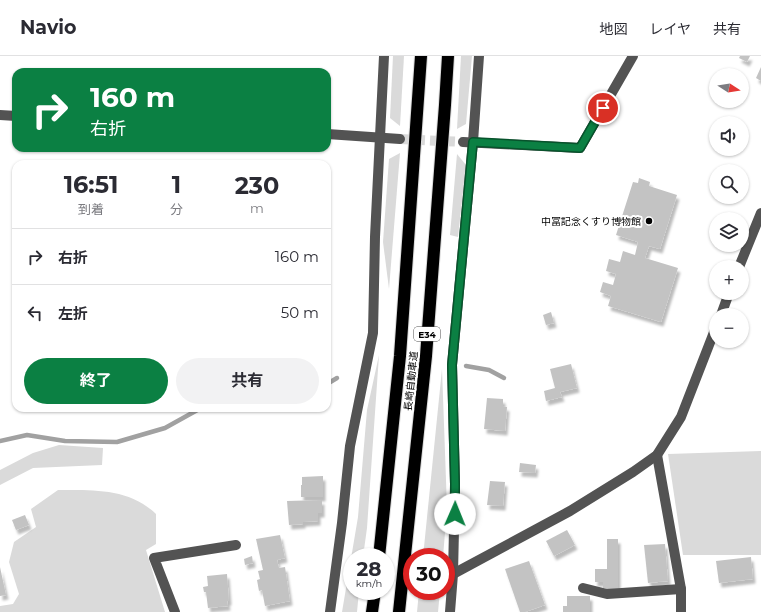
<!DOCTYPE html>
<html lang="ja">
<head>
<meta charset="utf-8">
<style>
	body { margin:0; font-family:Montserrat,"Noto Sans JP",sans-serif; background:#f2f2f3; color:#2b2b33; height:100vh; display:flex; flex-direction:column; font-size:15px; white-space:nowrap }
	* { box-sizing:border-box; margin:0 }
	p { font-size:13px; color:#7c7c81 }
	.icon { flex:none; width:22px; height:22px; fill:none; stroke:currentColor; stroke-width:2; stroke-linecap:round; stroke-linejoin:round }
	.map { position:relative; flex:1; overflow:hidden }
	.drawer { position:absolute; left:12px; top:104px; width:319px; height:252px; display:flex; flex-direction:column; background:#fff; border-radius:12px; box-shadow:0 1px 3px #0004 }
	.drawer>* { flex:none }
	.guide { position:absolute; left:12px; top:12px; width:319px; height:84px; border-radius:12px; box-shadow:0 1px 3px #0004; background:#0b8043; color:#fff; overflow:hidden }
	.needle { width:26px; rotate:102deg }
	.controls { position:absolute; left:709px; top:12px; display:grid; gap:8px }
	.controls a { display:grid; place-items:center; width:40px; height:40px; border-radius:50%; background:#fff; box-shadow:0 1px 3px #0004; font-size:20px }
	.speed { position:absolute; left:343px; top:492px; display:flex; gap:8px; font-size:20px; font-weight:700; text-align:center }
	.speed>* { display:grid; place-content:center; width:52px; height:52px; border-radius:50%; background:#fff; box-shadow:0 1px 3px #0004; line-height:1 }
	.speed small { font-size:10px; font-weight:400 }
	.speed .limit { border:6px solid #d22; background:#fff; color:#111 }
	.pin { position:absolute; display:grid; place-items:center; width:34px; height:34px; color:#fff; margin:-17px; border:2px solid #fff; border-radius:50%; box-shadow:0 1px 4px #0007 }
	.me { position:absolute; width:44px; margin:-22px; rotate:1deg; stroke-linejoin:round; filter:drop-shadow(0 0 3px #0008) }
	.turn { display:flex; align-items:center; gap:14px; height:84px; padding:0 12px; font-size:18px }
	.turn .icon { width:52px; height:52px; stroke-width:2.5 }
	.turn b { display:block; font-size:28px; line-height:34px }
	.eta { display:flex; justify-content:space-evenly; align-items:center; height:68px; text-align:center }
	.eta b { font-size:24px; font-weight:700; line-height:28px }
	.cta { display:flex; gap:8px; margin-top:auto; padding:8px 12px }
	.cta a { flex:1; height:46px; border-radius:24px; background:#0b8043; color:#fff; font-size:16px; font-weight:700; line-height:46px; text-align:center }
	.cta a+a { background:#f2f2f3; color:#2b2b33 }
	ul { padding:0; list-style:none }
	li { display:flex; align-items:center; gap:12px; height:56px; padding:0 12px; border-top:1px solid #e1e1e2 }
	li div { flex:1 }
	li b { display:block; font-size:15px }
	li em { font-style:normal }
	header { display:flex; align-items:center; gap:24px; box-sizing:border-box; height:56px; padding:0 20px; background:#fff; border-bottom:1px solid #e1e1e2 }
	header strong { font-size:19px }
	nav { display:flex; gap:22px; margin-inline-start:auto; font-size:14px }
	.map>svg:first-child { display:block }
</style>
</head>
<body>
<header>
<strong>Navio</strong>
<nav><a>地図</a><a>レイヤ</a><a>共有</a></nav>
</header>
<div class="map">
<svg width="761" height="556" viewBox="0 0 761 556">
	<defs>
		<filter id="shadow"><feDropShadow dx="2.5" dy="4.5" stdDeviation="1" flood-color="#0004"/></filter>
	</defs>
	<rect width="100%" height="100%" fill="#fff"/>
	<g fill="#dadada">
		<path d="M393,0H404L400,70L390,62Z"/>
		<path d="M461,0H472L466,68L457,73Z"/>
		<path d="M400,97L389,233L383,186L389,103Z"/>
		<path d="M457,98L466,109L458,181L450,179Z"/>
		<path d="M379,299L367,472L363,501H352V535H359L357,556H342L358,461L367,354Z"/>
		<path d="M442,313L447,452L443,501H423Z"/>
		<path d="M59,389L103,392L102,409L33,412L0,429V414L33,397Z"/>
		<path d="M761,395V499H683L668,398Z"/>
		<path d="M58,434C93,434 129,432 156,458V488L146,494L165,556H0V550L13,548L19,538L9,506L14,486L36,471L31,453Z"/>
		<path d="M419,535H440L438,556H417Z"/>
	</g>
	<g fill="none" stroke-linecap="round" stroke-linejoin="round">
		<g stroke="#a1a1a1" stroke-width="4.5">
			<path d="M466,310L489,314L504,322"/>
			<path d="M327,328L337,322"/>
			<path d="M0,385L27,379L65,385L117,386L165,372L201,352"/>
		</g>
	</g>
	<g fill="#c3c3c3" filter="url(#shadow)">
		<path d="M740,0H750L747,6L739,2Z"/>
		<path d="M761,11V25L756,22Z"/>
		<path d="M639,122L650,126L649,130L677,139L660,193L649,190L645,202L678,212L661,266L608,250L611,240L600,236L603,226L613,229L616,218L606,215L609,203L620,206L623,195L635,199L638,186L616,179L633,126L638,127Z"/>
		<path d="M551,256L554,267L546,269L543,259Z"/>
		<path d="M571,308L577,332L560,336L562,341L546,345L544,335L555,332L550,313Z"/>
		<path d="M487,342L503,343V350L507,351L505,375L484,373Z"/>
		<path d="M520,407L536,409L535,417L519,416Z"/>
		<path d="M323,420V441H301V429H302V421Z"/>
		<path d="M490,425L505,426L503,450L487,449Z"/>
		<path d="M322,444V457H318V465L303,466V468L289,469L287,445Z"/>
		<path d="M25,459L29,469L16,474L12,464Z"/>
		<path d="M567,474L575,489L554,500L546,485Z"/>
		<path d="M280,479L285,502L277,504L279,512L285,511L290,545L265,550L262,534L259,535L257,524L260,523L258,515L263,514L256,483Z"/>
		<path d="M607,483H618V532H603V526H595V513H607Z"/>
		<path d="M665,488L668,525L648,527L644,489Z"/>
		<path d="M252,500L253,507L245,509L244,503Z"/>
		<path d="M751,501L753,523L719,527L716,505Z"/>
		<path d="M529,505L545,549L525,556H520L505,513Z"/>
		<path d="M0,511L6,539L0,540Z"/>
		<path d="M227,518L229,545H227L228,550L208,552L206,536H204L203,531L208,530L207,520Z"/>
		<path d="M567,540H590V556H563V550H567Z"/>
	</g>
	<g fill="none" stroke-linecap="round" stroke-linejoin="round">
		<path stroke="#d9d9d9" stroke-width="10" stroke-dasharray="10 5" stroke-linecap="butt" d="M400,83L463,86"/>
		<defs>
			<g id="highway">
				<path d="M379,501L400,300L421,0"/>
				<path d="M372,556L375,535"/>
				<path d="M399,556L426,300L445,49L448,0"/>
			</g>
		</defs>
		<use href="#highway" stroke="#dbdbdb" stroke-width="14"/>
		<g stroke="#535353" stroke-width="10">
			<path d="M0,59L16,60"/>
			<path d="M327,78L400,83"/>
			<path d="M463,86L580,92L633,0"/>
			<path d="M739,211L761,157"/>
			<path d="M721,259L729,237"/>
			<path d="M657,399L681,533V556"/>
			<path d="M453,518L570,455L633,416L657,399L681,361L716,271"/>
			<path d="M583,532L607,538L681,533"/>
			<path d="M175,556L154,502L236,489"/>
			<path d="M330,556L342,467L350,390L373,277L375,181L384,0"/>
			<path d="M450,556L453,518L455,428L452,309L473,86L479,0"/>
		</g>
		<use href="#highway" stroke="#000" stroke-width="12"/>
	</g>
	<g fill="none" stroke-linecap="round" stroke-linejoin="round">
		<defs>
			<path id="route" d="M455,458V428L452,309L473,86L580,92L603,52"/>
		</defs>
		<use href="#route" stroke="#07532c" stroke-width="10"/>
		<use href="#route" stroke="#0b8043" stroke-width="7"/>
	</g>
	<circle fill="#000" stroke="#fff" stroke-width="1.5" cx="649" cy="165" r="4"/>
	<g text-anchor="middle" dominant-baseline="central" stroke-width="4" stroke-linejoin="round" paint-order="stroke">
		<rect fill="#fff" stroke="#4c4c4c" stroke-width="1" x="414" y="271" width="26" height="14" rx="3"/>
		<g font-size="9" font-weight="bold" fill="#000">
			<text x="427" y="278">E34</text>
		</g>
		<g font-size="10" fill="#000" stroke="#fff" text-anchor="end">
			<text x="641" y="165">中冨記念くすり博物館</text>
		</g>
		<g font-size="10" fill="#000" stroke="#fff">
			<text transform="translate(411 325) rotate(-84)">長崎自動車道</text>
		</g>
	</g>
</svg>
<div class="controls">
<a><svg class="needle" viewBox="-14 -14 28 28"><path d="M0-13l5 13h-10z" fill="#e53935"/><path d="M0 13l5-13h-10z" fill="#7c7c81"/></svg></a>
<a><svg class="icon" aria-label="sound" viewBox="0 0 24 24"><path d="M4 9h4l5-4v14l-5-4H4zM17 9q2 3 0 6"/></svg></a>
<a><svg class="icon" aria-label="search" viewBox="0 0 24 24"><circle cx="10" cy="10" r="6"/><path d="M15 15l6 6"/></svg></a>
<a><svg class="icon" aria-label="layers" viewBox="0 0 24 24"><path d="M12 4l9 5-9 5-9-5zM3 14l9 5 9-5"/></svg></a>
<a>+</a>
<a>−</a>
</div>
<div class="speed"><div>28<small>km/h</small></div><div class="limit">30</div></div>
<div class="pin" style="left:603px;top:52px;background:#d93025"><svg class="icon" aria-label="arrive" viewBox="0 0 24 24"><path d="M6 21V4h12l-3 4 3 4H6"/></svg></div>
<svg class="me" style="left:455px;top:458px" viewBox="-20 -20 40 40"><circle r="19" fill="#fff"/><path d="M0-13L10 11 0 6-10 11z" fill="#0b8043"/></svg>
<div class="guide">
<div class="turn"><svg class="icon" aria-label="right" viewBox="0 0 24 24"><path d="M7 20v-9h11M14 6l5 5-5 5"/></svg><div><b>160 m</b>右折</div></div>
</div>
<section class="drawer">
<div class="eta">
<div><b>16:51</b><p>到着</p></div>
<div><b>1</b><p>分</p></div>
<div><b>230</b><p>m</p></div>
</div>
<ul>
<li><svg class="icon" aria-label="right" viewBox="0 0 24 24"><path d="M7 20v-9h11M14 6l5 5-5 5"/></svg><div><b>右折</b></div><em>160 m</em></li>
<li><svg class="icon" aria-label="left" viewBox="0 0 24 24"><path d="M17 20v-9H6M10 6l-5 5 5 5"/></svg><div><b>左折</b></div><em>50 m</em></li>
</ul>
<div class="cta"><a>終了</a><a>共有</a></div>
</section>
</div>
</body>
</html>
